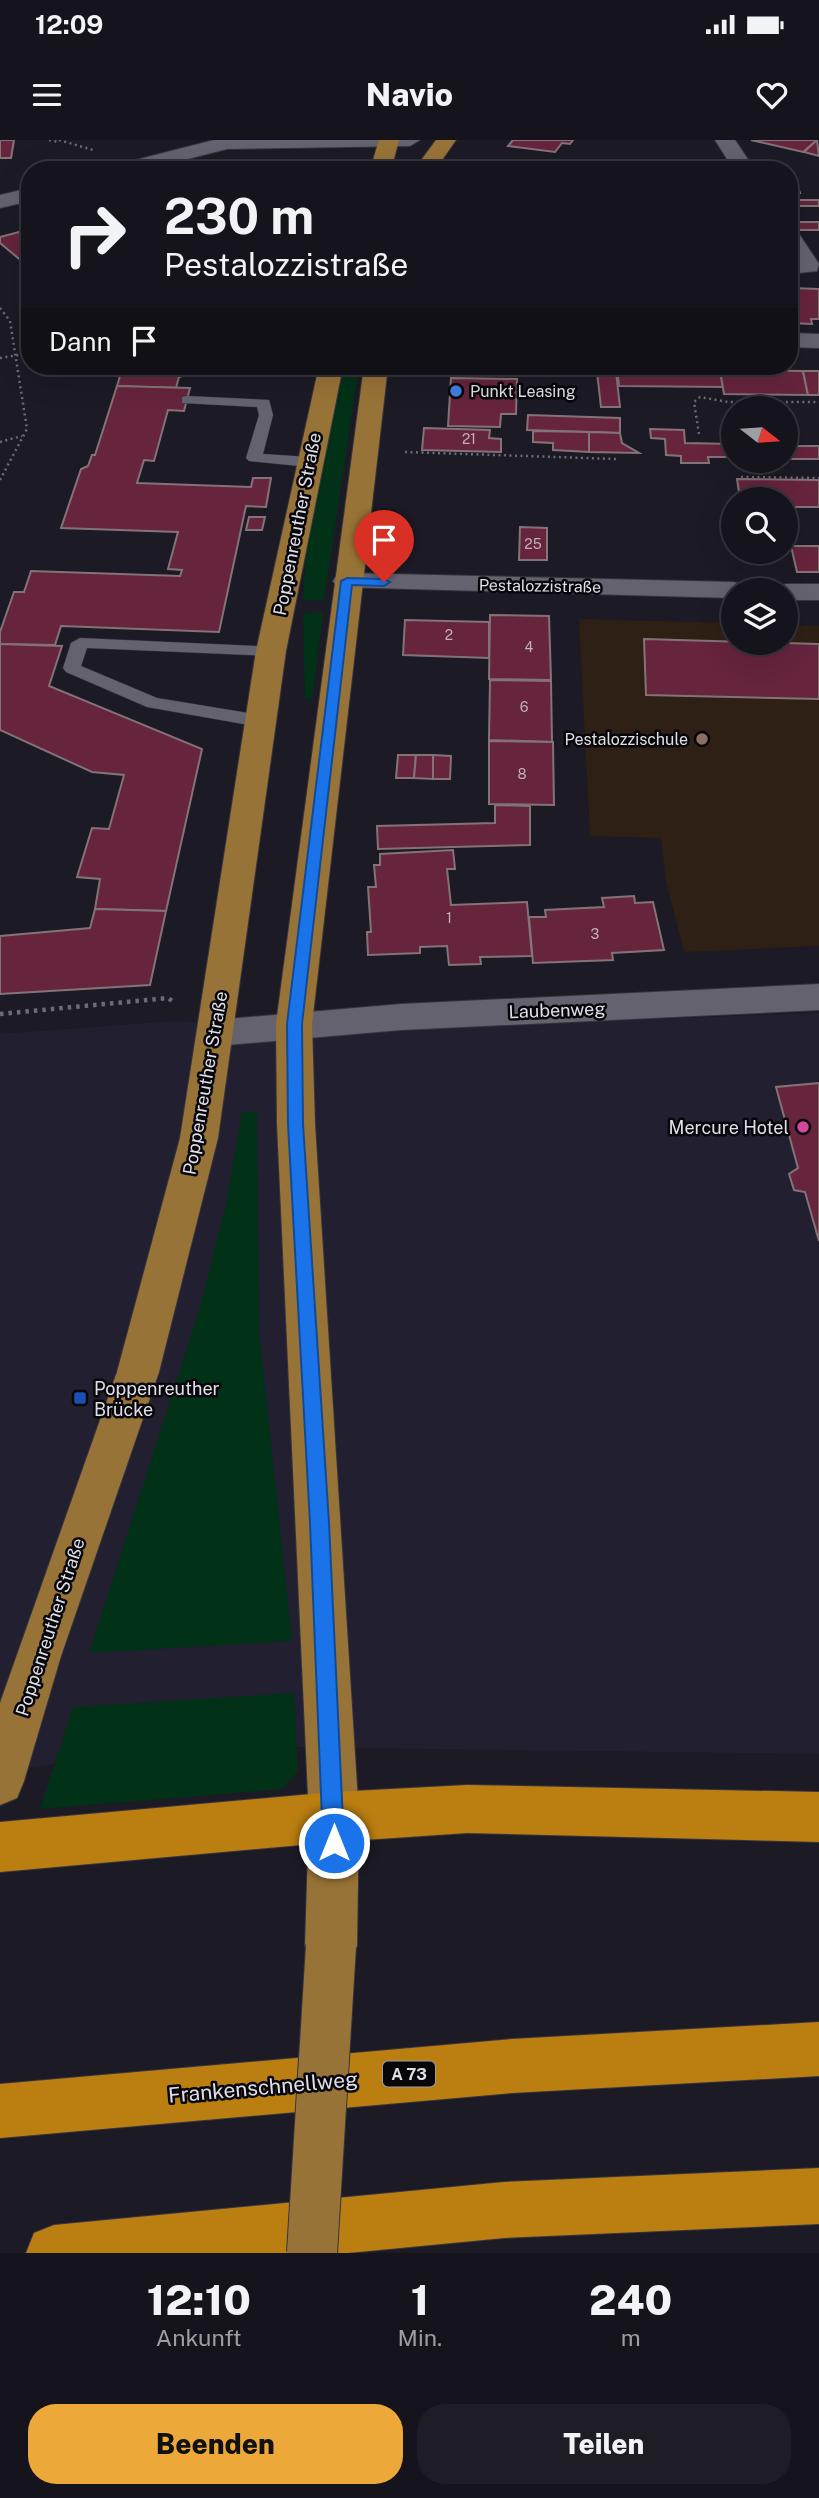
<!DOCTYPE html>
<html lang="de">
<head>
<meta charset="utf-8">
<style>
	body { margin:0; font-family:"Public Sans",sans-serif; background:#1e1d25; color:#f1f3f6; height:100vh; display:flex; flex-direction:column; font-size:26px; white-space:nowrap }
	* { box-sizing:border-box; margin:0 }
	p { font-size:23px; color:#9d9ea3 }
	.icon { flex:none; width:38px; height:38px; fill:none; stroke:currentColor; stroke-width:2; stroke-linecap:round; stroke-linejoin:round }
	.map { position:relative; height:2113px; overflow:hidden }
	.details { display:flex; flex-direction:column; background:#15141c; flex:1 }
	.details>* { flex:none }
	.banner { position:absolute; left:21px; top:21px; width:777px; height:214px; border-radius:28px; box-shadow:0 7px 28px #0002,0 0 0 2px #34333b; background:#15141c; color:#f1f3f6; overflow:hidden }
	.needle { width:46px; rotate:107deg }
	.tools { position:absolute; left:721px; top:256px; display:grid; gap:14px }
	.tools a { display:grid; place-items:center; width:77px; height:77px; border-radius:50%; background:#15141c; box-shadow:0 7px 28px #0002,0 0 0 2px #34333b; font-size:35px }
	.pin { position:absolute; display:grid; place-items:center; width:60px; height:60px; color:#fff; margin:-72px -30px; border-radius:50% 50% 50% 0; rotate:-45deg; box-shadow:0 0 7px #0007 }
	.pin .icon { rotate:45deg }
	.me { position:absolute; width:77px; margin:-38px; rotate:0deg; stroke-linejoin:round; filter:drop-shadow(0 0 5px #0008) }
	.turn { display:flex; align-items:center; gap:24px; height:147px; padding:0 28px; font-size:32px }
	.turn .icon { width:91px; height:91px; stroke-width:2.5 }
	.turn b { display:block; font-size:49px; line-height:60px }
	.then { display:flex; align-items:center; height:66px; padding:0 28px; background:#0003; gap:14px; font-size:26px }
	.eta { display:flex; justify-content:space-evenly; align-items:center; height:119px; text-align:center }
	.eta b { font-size:42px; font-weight:800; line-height:49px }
	.primary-button { display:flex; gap:14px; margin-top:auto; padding:14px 28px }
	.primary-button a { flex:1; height:80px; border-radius:28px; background:#eca93a; color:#111; font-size:28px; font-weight:800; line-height:80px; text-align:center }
	.primary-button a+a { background:#1e1d25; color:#f1f3f6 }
	.status { display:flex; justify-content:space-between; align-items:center; height:49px; padding:0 35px; background:#15141c; direction:ltr }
	.status svg { height:19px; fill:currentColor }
	header { display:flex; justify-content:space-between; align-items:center; height:91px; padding:0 28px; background:#15141c; font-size:32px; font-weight:800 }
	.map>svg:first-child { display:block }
</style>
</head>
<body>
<div class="status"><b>12:09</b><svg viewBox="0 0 49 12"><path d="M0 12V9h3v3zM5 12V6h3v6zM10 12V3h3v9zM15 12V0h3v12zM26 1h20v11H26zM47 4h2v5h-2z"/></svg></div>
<header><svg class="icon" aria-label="menu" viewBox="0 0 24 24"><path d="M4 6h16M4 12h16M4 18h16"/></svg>Navio<svg class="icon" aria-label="heart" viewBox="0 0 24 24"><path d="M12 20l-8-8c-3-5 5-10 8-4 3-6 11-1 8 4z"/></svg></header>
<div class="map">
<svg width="819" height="2113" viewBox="0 0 819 2113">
	<rect width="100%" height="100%" fill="#1c1a25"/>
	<path fill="#221f30" d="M819,873V1614L198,1606L0,1631V894L175,881L353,890Z"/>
	<path fill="#2e2014" d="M579,479L733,483V502H786V485L819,486V806L684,812L666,741L661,698L590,696Z"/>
	<g fill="#013218">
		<path d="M343,226H359L324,460H303L306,415Z"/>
		<path d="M323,472L312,559H305L303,473Z"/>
		<path d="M242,972H257L259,1191L292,1501L89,1513L198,1174L226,1064Z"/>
		<path d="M294,1553L298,1631L283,1649L40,1669L73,1567Z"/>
	</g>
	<g fill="#66243d" stroke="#837377" stroke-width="2">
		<path d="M0,0H14L11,18H0Z"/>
		<path d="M513,0H573L570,4L562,3L555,12L508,6Z"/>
		<path d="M751,0H817L803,12Z"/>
		<path d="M817,0L819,16L804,12Z"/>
		<path d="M789,37L795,39L800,53H794L796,60H789Z"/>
		<rect x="789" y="60" width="30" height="6"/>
		<path d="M794,82H819V90H800Z"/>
		<path d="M30,89V128L0,103V97Z"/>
		<path d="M789,145L792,148L819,149V179H811L812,184L789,183Z"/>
		<path d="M123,226H215L179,237L176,248L117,246Z"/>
		<path d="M617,226H719L723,247L619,246Z"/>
		<path d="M720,230L803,231L808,255L724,254Z"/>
		<path d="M803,231H819V255H808Z"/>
		<path d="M597,232H616L620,267H601Z"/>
		<path d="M451,238L517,239L516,274H501L500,287L448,286Z"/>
		<path d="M117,246L190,248L184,271L168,270L154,321L144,320L137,343L251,347L253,338H271L266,367L246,366L219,492L61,486L55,505L0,504V492L14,452H24L31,431L180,436L182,430L168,429L178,392L61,388L81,329L88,326L92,315H95Z"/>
		<path d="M528,275L620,278V293L527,290Z"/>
		<path d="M424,288L490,290L489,298L501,299V312L422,310Z"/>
		<path d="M650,289L684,290L685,303L733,304V317H708L709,323H681V316L666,315L665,299L651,298Z"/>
		<path d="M533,291L589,292V312L553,310V303L533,302Z"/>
		<path d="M589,292L620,293L622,303L639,313L589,312Z"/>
		<rect x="786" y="306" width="33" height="13"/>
		<path d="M737,339L819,340V367H786V359H740Z"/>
		<path d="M249,377H265L262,390H246Z"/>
		<path d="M520,387L547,388V420H519Z"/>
		<path d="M791,406H819V432H797Z"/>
		<path d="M490,475L549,476L551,540L489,539Z"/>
		<path d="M405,480L489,482V518L403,515Z"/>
		<path d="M644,499L819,504V559L646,555Z"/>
		<path d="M0,504L62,506L49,546L202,609L166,771L95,769L100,739L77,737L92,688L109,689L124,635L92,632L0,590Z"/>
		<path d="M490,540L551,541L552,602L489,600Z"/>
		<path d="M489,601L553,602L554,665L489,664Z"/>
		<path d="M398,615H416L414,638H396Z"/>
		<path d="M416,615H433V639L414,638Z"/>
		<path d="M433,615L451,616L450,639H433Z"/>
		<path d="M495,665L530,666V705L378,709L377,686L495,683Z"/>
		<path d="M453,710L455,729H447L451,765L527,762L532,816L480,817L481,824L449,825L447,806L420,807V813L368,815L367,792H371L368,747H376L374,725H380V714Z"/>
		<path d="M634,756L635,763L653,762L664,810L612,813L613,820L533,823L529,777H546L545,770L604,767L602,758Z"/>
		<path d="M95,769L166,771L150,845L0,854V796L90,788Z"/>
		<path d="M819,943V1101L805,1052L794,1050L789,1034L798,1028L776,947Z"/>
	</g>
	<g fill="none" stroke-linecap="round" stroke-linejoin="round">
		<defs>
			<g id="lane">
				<path d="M187,256L269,260L273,275L263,314L309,317L317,322L309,327L249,321L246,318L259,275L257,267L182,263V257Z"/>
				<path d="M80,498L277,507L280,511L277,515L271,516L87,508L81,526L157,558L260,575L269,581L260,587L147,567L66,532L63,528L71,503Z"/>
			</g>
			<g id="street">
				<path d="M715,0H735L755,30H734Z"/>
				<path d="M789,89L797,91L819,124L817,131L789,134V120H794L789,113Z"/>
				<path d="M789,193L819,194V208L789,207Z"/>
				<path d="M347,433L733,442L743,444L747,450H733V458L337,447L333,441L337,435Z"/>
				<path d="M786,444H819V460H786V450H773Z"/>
				<path d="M819,844V870L401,890L216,906L203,902L198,893L203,884L216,880L401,864Z"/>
			</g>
			<g id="secondary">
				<path d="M214,0H420L410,6L227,9L145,30H109L112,26Z"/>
				<path d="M30,48V61L0,68V55Z"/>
			</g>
			<g id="primary">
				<path d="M379,0H399L391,30H370Z"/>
				<path d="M436,0H456L435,30H414Z"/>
				<path d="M319,226H343L286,511L218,998L159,1232L61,1516L24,1641L17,1658L0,1665V1563L117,1232L180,998L256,511Z"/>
				<path d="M364,226H388L312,884L315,984L359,1677L357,1806L349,1824L331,1832L313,1824L305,1806L309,1677L277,984L276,884Z"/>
			</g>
			<g id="highway">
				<path d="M467,1645L819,1652V1702L467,1693L334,1702L0,1732V1682L334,1652Z"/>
				<path d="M819,1882V1936L512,1953L0,1998V1944L512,1899Z"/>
				<path d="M819,2028V2084L504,2098L348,2113H26L34,2093L54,2085L504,2042Z"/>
			</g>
		</defs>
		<use href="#lane" stroke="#37353e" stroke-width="1"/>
		<use href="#street" stroke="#37353e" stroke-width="2"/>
		<use href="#secondary" stroke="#37353e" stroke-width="2"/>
		<use href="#primary" stroke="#37353e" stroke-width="2"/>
		<use href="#highway" stroke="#37353e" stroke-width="2"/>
		<g stroke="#6d6b75" stroke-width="2.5" stroke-dasharray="2 3.5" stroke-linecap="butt">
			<path d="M49,0L59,2"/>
			<path d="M59,0L93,10"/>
			<path d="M0,168L10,181L27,289L0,340"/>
			<path d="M0,218L30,213"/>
			<path d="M699,294L694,262L700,257L728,262H819"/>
			<path d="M0,302L22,296"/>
			<path d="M405,312L616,319"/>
			<path d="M741,337L819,338"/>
		</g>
		<path stroke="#6d6b75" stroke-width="4.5" stroke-dasharray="3.5 5" stroke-linecap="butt" d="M0,874L168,858L175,863"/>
		<use href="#lane" fill="#656270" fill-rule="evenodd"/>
		<use href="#street" fill="#656270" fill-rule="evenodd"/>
		<use href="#secondary" fill="#656270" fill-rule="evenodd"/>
		<use href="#primary" fill="#987337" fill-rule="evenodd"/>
		<use href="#highway" fill="#ba7e11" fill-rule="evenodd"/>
		<defs>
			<path id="primary-bridge" d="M312,2113L331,1806"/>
		</defs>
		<use href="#primary-bridge" stroke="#37353e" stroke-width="52" stroke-linecap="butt"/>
		<use href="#primary-bridge" stroke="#987337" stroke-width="50"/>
	</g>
	<path fill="#1a73e8" stroke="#114b97" stroke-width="2" d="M347,438L384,439L390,442L384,446L352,445L302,884L303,984L329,1383L344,1703L341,1710L334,1713L326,1710L323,1703L310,1383L288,984L287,884L341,441Z"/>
	<circle fill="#3f7fe0" stroke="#07060a" stroke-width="2.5" cx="456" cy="251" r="7"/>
	<circle fill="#8d6e63" stroke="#07060a" stroke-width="2.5" cx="702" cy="599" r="7"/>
	<circle fill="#d1479c" stroke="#07060a" stroke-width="2.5" cx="803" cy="987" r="7"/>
	<rect fill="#1a4fb4" stroke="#07060a" stroke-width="2.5" x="73" y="1251" width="14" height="14" rx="3.5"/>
	<g text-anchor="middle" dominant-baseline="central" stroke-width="5" stroke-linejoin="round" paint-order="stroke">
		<g font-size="14" fill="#c2b0bc">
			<text x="469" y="299">21</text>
			<text x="533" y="404">25</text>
			<text x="449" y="495">2</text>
			<text x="529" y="507">4</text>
			<text x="524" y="567">6</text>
			<text x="522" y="634">8</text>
			<text x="449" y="778">1</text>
			<text x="595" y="794">3</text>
		</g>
		<g font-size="16" fill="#e0dee6" stroke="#07060a" text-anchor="start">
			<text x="470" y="251">Punkt Leasing</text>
			<text x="688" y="599" text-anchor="end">Pestalozzischule</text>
		</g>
		<g font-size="16" fill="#e0dee6" stroke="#07060a">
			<text transform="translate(540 446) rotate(1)">Pestalozzistraße</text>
		</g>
		<rect fill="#07060a" stroke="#9f9da4" stroke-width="2" x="383" y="1921.5" width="52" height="25" rx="5"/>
		<g font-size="16" font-weight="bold" fill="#e0dee6">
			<text x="409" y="1934">A 73</text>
		</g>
		<g font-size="18" fill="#e0dee6" stroke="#07060a">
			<text transform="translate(297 384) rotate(-79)">Poppenreuther Straße</text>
			<text transform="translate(557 870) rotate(-2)">Laubenweg</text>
			<text transform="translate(205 943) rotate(-80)">Poppenreuther Straße</text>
			<text transform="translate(50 1487) rotate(-72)">Poppenreuther Straße</text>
		</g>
		<g font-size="18" fill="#e0dee6" stroke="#07060a" text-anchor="end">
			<text x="789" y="987">Mercure Hotel</text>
			<text x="94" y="1248" text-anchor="start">Poppenreuther<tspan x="94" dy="21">Brücke</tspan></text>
		</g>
		<g font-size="21" fill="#e0dee6" stroke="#07060a">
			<text transform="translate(263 1947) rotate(-5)">Frankenschnellweg</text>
		</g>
	</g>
</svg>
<div class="tools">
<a><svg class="needle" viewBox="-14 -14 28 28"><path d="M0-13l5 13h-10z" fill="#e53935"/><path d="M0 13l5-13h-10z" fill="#9d9ea3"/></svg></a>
<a><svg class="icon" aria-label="search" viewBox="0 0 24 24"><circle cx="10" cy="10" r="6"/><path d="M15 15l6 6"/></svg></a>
<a><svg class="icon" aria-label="layers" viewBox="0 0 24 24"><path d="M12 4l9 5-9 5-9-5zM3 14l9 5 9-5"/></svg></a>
</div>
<div class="pin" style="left:384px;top:442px;background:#d93025"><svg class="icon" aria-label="arrive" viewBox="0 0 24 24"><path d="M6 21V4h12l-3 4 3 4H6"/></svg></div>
<svg class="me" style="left:334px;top:1703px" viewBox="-20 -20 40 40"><circle r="17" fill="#1a73e8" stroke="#fff" stroke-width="3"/><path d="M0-11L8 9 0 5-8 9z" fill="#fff"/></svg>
<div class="banner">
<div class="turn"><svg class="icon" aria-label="right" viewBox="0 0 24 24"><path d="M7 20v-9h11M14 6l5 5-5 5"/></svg><div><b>230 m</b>Pestalozzistraße</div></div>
<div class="then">Dann<svg class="icon" aria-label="arrive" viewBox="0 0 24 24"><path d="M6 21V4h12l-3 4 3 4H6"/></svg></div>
</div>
</div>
<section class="details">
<div class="eta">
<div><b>12:10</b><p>Ankunft</p></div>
<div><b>1</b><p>Min.</p></div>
<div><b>240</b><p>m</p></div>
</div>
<div class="primary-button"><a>Beenden</a><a>Teilen</a></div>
</section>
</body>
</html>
